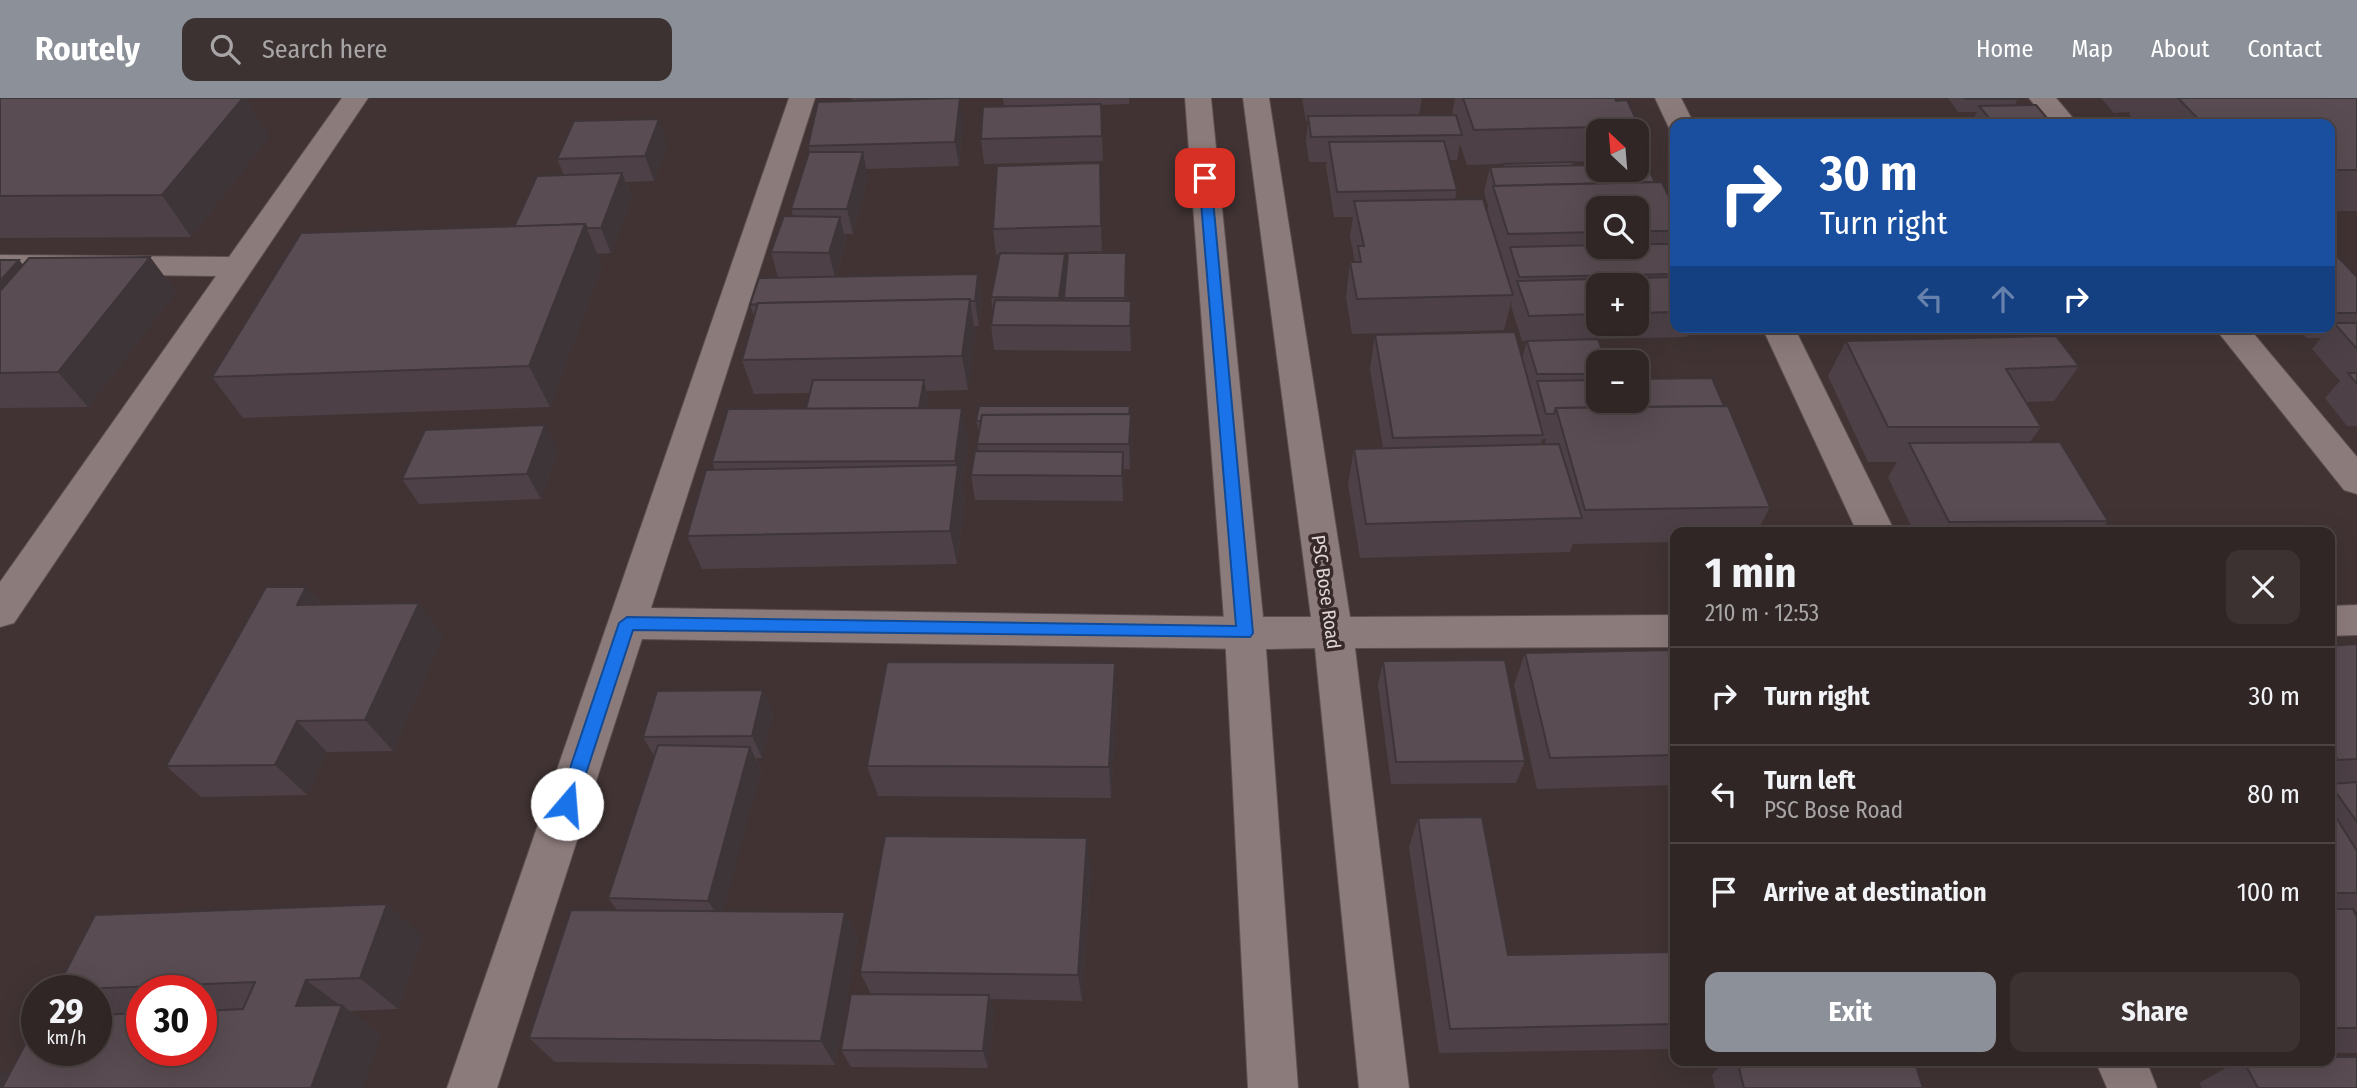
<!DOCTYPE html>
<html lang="en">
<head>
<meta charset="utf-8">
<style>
	body { margin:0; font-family:"Fira Sans Condensed",sans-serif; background:#3d3232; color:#f1f3f6; height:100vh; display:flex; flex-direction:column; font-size:26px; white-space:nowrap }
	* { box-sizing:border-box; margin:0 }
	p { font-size:23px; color:#a8a5a7 }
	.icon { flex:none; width:38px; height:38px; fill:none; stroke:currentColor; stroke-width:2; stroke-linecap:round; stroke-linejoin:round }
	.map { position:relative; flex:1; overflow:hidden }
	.panel { position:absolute; left:1670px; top:429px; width:665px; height:539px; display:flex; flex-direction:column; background:#312626; border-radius:14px; box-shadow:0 7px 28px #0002,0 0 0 2px #4c4343 }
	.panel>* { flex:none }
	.hud { position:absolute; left:1670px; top:21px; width:665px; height:214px; border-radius:14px; box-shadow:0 7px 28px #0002,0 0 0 2px #4c4343; background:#1a4fa0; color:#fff; overflow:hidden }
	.needle { width:46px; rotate:334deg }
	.tools { position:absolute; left:1586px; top:21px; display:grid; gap:14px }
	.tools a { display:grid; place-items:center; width:63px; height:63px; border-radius:14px; background:#312626; box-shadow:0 7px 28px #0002,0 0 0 2px #4c4343; font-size:35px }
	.speed { position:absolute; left:21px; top:877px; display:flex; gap:14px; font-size:35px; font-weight:700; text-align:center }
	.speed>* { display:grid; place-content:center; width:91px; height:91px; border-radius:50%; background:#312626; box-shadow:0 7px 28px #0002,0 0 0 2px #4c4343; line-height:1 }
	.speed small { font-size:18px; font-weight:400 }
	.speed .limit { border:10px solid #d22; background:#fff; color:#111 }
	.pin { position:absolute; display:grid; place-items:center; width:60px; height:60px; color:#fff; margin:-30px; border-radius:14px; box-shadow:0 4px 10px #0006 }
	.me { position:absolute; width:77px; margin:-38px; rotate:18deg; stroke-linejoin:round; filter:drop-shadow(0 0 5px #0008) }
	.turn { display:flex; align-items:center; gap:24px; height:147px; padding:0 35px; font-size:32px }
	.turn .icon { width:91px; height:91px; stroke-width:2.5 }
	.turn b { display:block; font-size:49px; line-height:60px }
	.lanes { display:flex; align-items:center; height:66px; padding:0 35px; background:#0003; justify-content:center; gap:35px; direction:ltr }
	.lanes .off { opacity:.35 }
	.round { display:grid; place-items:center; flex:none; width:74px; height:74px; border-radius:14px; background:#3d3232 }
	.head { display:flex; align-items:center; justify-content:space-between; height:119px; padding:0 35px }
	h1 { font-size:42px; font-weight:700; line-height:52px }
	.cta { display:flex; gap:14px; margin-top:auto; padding:14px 35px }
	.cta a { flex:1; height:80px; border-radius:14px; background:#8c9099; color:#fff; font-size:28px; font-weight:700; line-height:80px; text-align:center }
	.cta a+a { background:#3d3232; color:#f1f3f6 }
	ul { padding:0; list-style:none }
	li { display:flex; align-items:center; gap:21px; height:98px; padding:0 35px; border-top:2px solid #4c4343 }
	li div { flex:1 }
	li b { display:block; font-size:26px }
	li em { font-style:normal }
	header { display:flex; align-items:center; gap:42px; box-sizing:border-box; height:98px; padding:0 35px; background:#8c9099; color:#fff }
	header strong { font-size:33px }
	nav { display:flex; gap:38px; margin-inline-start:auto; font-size:24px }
	.search { width:490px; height:63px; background:#3d3232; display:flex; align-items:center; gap:18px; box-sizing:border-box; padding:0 24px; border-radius:14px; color:#a8a5a7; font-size:26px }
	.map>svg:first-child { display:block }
</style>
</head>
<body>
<header>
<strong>Routely</strong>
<div class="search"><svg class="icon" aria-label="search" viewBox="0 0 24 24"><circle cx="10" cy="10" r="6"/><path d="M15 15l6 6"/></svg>Search here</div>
<nav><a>Home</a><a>Map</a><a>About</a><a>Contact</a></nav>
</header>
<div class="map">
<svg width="2357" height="990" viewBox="0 0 2357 990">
	<rect width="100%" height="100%" fill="#413333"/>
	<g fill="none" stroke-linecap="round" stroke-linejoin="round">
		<defs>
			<g id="minor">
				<path d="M342,0H368L14,525L0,529V484L216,178L0,175V157L229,159Z"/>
				<path d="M789,0H815L651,510L1245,519L1259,524L1265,535L1259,546L1245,551L642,541L497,990H447Z"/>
				<path d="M1655,0H1681L1694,26H1675V33L1670,32Z"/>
				<path d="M2029,0H2056L2078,26H2050Z"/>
				<path d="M1762,229H1794L1895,434H1857Z"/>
				<path d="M2214,229H2248L2357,359V396L2344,392Z"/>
				<path d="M2095,962H2146L2157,990H2107Z"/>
			</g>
			<g id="tertiary">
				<path d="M1185,0H1211L1263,519H1311L1243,0H1269L1350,519L1675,517V549L1355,550L1409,990H1359L1315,550L1266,551L1298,990H1248L1225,535Z"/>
				<path d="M2357,507V537L2329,538V508Z"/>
			</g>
		</defs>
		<use href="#minor" stroke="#5c4f4f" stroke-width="2"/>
		<use href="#tertiary" stroke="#5c4f4f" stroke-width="2"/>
		<use href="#minor" fill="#8c7b7b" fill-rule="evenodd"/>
		<use href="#tertiary" fill="#8c7b7b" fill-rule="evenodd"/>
	</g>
	<g fill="#4d4147" fill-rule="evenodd">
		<path d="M0,0H246L269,39L191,139L0,140Z"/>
		<path d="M851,0H927L852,2Z"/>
		<path d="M1003,0H1129V6L1101,7L1103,63L984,66L981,41L1004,9Z"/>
		<path d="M1302,0H1422L1419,17H1452L1455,0H1615L1639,28L1636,37V33H1598V63L1467,67L1460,46L1457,62H1449L1457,92L1455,101L1487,113L1488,108L1484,94L1490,69H1502L1503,66L1574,68L1655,84L1675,112V229H1691L1687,239L1549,242L1598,264V303L1724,308L1770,409L1757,434H1675V444L1573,446L1570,454L1360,460L1348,386L1354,351L1383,350L1370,271L1375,237L1522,261L1527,243H1522L1511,208L1512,201L1504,232L1352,236L1346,199L1350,164H1355L1350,138L1353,119H1334L1326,69L1327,64H1309L1306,43L1308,23H1306ZM1598,110H1636V149H1598ZM1598,187H1636V226H1598ZM1542,341H1546L1545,346H1541Z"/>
		<path d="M1948,0H2018L2015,7L2052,26H1970L1977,14H1958Z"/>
		<path d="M2101,0H2357V113H2329V26H2138L2129,16L2130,14L2114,15Z"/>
		<path d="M963,25L959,68L866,71L868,79L853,136H845L846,144L836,178L978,176L982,201L979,228H974L975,236L968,292L926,293L929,307L928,310L969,344L962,389L965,401L957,466L702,471L687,438L715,372L712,364L806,311L810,295L754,296L742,262L754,219L750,207L794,179H778L771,154L793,118L791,111L810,54L808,48Z"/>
		<path d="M667,46L654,83L626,84L632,100L611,155L597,156L602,168L550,309L243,320L212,279L514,129L564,77L557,61Z"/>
		<path d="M1100,65L1102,153L1035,155L1066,173L1127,180V203L1132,229L1131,253L994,252L991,227L993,212L991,199L999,156L996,157L993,131Z"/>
		<path d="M2329,154L2357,179V328H2347L2325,300L2340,283L2312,251L2321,240H2307L2297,229H2329Z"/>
		<path d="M150,159L176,194L88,309L0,310V162H19L23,167Z"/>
		<path d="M1813,229H1970L1816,234Z"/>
		<path d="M2001,229H2101V230L2003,233Z"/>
		<path d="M1846,243L2079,268L2054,303L2026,304L2041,329L2030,344L2108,423L2099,434H1914L1888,379L1897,364H1868L1828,278Z"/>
		<path d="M1131,316L1132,341L1130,371H1124L1123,403L975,402L971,377L978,353L977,346L979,336L976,323Z"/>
		<path d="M558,352L541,401L419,406L402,381Z"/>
		<path d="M306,489L321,506L443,538L393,653L327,654L307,697L201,699L166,668Z"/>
		<path d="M2357,546V813L2354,814L2357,819V955H2329V548Z"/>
		<path d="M1675,552V687L1537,691L1514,587L1525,555Z"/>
		<path d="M1383,563L1525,663L1516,685L1391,686L1378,587Z"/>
		<path d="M763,592L773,616L762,660H756L761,672L723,813L845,814L858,841L835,967L555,964L529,940L617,812L608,800L654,658L643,639Z"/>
		<path d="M1117,597L1111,700L878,698L867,668Z"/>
		<path d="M1418,720L1508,857L1675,863V946L1671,951L1439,955L1409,749Z"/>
		<path d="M1091,769L1082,903L990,901L994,915L988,970L851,969L841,952L871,896L860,874Z"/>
		<path d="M387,806L423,839L398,911L350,913L381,937L9,977L99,917L96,915V892H57ZM142,892H201V952H142Z"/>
		<path d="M1725,962H1914L1923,990H1715L1712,977Z"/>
		<path d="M2240,962H2329L2357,990H2202L2199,985Z"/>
	</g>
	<g fill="#3e3539">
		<path d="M243,0H246L269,39L191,139L162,97Z"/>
		<path d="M960,0L963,25L959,68L955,44Z"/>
		<path d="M659,21L667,46L654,83L645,58Z"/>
		<path d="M863,54L868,79L853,136L847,111Z"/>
		<path d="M1100,65L1101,90L1102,153L1101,128Z"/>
		<path d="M622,75L632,100L611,155L601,130Z"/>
		<path d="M840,119L846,144L835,180L829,155Z"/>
		<path d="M585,126L602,168L550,309L529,268Z"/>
		<path d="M1126,155L1127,180L1126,225L1125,200Z"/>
		<path d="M1065,156L1067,181L1061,225L1059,200Z"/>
		<path d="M150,159L176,194L88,309L58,274Z"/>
		<path d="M19,162L48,197L0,253V183Z"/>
		<path d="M978,176L982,201L979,228L975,203Z"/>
		<path d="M970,201L975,236L968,292L962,258Z"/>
		<path d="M1131,203L1132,229L1131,253L1130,228Z"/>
		<path d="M924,282L929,307L923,343L917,318Z"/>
		<path d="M962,310L969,344L962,389L965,401L957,466L950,433L957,375L955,363Z"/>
		<path d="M1131,316L1132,341L1130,371L1129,346Z"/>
		<path d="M545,327L558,352L541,401L527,376Z"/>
		<path d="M1123,354L1124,379L1123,403L1122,378Z"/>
		<path d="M306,489L334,522L297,507Z"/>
		<path d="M419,505L443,538L393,653L365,622Z"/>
		<path d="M1115,565L1117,597L1111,700L1109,669Z"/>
		<path d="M763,592L773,616L762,660L752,638Z"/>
		<path d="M297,623L327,654L307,697L275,667Z"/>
		<path d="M750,649L761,672L721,823L708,803Z"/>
		<path d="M1087,740L1091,769L1082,903L1078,877Z"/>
		<path d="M387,806L423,839L398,911L360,880Z"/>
		<path d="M845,814L858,841L835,967L821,943Z"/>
		<path d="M306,882L341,908L342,907L381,937L363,990H311L296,908Z"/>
		<path d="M989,897L994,915L988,970L983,953Z"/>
		<path d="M0,973L15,980L10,990H0Z"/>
	</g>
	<g fill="#594c52" stroke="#3e3539" stroke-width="2">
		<path d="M0,0H243L162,97L0,98Z"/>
		<path d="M960,0L955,44L808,48L818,4Z"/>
		<path d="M1463,0H1615L1616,3L1627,2L1639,28L1474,32Z"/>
		<path d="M1964,0H2018V1H1965Z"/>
		<path d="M2178,0H2357V72H2329V26H2203Z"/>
		<path d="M1101,6L1102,38L981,41L983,9Z"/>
		<path d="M2036,7L2052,26H1994L1979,8Z"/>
		<path d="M1456,17L1462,37L1311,39L1308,18Z"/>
		<path d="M659,21L645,58L557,61L574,23Z"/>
		<path d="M1444,43L1457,92L1337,94L1329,44Z"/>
		<path d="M809,54H863L847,111H791Z"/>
		<path d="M1573,64L1574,68L1504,69L1503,66Z"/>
		<path d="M1100,65L1101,128L993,131L997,68Z"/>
		<path d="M1636,66H1646L1655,84L1495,88L1490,69L1598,67V72H1636Z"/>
		<path d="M622,75L601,130H587L585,126L514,129L537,78Z"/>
		<path d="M1662,84L1675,112V133H1636V110H1598V134L1508,136L1493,88Z"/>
		<path d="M1483,101L1513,197L1357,201L1350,164H1361L1358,148H1364L1354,103Z"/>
		<path d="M784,118L840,119L829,155L771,154Z"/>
		<path d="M585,126L529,268L212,279L301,135Z"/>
		<path d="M1636,146H1670L1675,156V176L1519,179L1510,149L1598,147V149H1636Z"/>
		<path d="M2329,154H2333L2357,179V215H2329Z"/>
		<path d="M1000,155L1065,156L1059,200L991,199Z"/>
		<path d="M1068,155H1126L1125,200H1064Z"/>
		<path d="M150,159L58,274L0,275V193L29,160Z"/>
		<path d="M0,162H19L0,183Z"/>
		<path d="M978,176L975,203H969L970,201L758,205L757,206L750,207L759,180Z"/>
		<path d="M1675,179V214L1636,215V187H1598V216L1529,218L1517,183Z"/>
		<path d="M970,201L962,258L742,262L758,205Z"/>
		<path d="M995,202L1131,203L1130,228L991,227Z"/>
		<path d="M2334,225H2357V251Z"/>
		<path d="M1515,234L1543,337L1393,340L1375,237Z"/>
		<path d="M2056,238L2079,268L2006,271L2041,329H1888L1846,243Z"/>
		<path d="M1598,241L1606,264H1598V276H1537L1527,243Z"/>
		<path d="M2348,275H2357V286Z"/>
		<path d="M1712,280L1724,308L1556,310L1554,316H1546L1537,283L1598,282V303H1636V281Z"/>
		<path d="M813,282H924L919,310L806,311Z"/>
		<path d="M979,308H1130L1129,316L982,317L981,323H976Z"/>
		<path d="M1728,308L1770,409L1585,412L1556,310Z"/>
		<path d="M962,310L955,363L712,364L728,311Z"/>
		<path d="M1131,316L1129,346H977L982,317Z"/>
		<path d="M545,327L527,376L402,381L425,332Z"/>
		<path d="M2060,344L2108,423L1949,424L1909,345Z"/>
		<path d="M1559,346L1582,420L1366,426L1354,351Z"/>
		<path d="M975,353L1123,354L1122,378L971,377Z"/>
		<path d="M958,367L950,433L687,438L706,372Z"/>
		<path d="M266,489H306L297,507L419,505L365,622L297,623L275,667L166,668Z"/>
		<path d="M2357,546V661L2338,662L2329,649V548Z"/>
		<path d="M1675,552V657L1550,660L1525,555Z"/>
		<path d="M1505,562L1525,663L1396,664L1383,563Z"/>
		<path d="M887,564L1115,565L1109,669L867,668Z"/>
		<path d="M763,592L752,638L643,639L657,593Z"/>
		<path d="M658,647L750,649L708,803L608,800Z"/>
		<path d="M2357,684V724L2330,686Z"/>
		<path d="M2329,708L2357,753V795H2329Z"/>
		<path d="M1482,719L1508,857L1672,854L1675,863V926L1450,931L1418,720Z"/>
		<path d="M885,738L1087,740L1078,877L860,874Z"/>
		<path d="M387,806L360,880L306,882L296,908L342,907L311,990H2L37,924V952H96V917L142,915V952H201V913L243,911L255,884L56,892L95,817Z"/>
		<path d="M2329,811H2353L2357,819V930H2329Z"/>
		<path d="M571,812L845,814L821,943L529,940Z"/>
		<path d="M851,896L989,897L983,953L841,952Z"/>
		<path d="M2329,959H2357V990H2258L2243,962H2329Z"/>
		<path d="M1737,962H1914L1923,990H1744Z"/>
	</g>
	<path fill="#1a73e8" stroke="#114b97" stroke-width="2" d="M1205,77L1211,80L1253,535L1250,539L633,532L576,706L573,712H560L558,706L619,525L627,519L1236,528L1199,80Z"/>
	<g text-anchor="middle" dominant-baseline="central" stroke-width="7" stroke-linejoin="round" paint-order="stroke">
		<g font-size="19" fill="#e0d6d6" stroke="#372929">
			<text transform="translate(1326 494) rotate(82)">PSC Bose Road</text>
		</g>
	</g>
</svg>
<div class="tools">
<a><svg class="needle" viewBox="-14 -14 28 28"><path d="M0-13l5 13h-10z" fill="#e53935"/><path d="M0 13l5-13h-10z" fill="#a8a5a7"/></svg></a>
<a><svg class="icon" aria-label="search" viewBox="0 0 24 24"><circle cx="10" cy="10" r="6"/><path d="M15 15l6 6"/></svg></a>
<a>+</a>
<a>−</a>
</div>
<div class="speed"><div>29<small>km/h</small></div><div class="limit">30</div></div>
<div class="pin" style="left:1205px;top:80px;background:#d93025"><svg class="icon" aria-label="arrive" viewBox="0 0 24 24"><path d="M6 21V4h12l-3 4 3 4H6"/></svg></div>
<svg class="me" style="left:567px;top:706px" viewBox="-20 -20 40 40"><circle r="19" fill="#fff"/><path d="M0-13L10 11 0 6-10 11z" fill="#1a73e8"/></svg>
<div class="hud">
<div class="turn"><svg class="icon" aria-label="right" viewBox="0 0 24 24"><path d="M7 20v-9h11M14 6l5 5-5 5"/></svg><div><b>30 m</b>Turn right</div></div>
<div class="lanes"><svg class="icon off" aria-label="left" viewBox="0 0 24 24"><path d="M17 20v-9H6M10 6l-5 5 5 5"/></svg><svg class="icon off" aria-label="ahead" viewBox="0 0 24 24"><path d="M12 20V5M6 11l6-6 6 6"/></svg><svg class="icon" aria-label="right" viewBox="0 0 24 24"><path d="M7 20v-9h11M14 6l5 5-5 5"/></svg></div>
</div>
<section class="panel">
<div class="head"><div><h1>1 min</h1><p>210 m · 12:53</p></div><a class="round"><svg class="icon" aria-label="close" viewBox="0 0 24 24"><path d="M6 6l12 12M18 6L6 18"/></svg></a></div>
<ul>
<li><svg class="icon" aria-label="right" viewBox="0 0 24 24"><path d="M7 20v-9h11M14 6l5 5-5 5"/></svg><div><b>Turn right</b></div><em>30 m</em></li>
<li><svg class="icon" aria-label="left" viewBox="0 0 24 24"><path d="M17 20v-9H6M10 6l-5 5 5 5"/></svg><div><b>Turn left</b><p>PSC Bose Road</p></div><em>80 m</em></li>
<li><svg class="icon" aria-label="arrive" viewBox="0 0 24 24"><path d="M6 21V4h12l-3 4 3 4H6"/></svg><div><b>Arrive at destination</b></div><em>100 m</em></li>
</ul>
<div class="cta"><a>Exit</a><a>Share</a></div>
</section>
</div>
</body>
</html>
